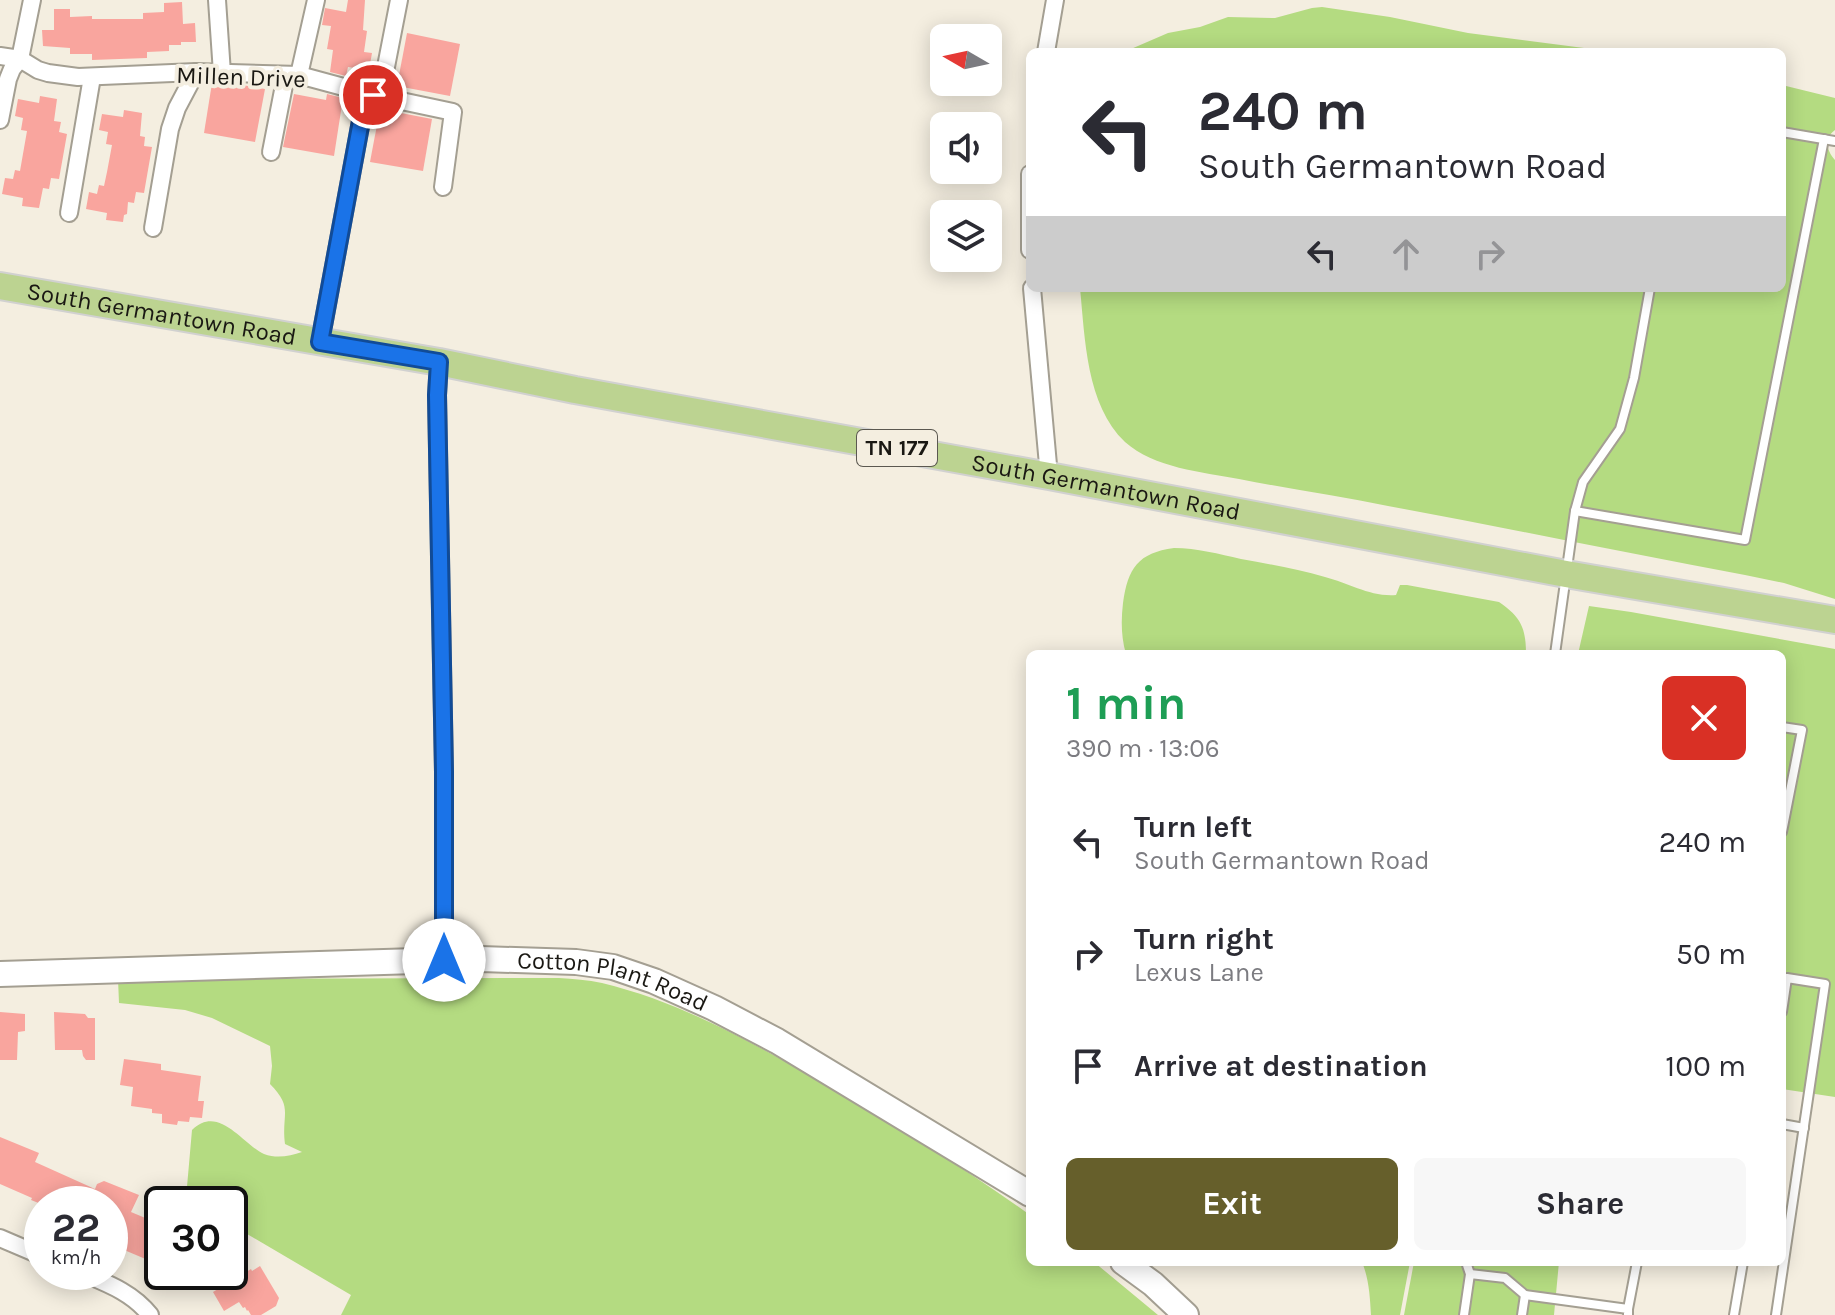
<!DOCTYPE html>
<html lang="en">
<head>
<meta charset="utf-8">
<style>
	body { margin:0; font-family:Karla,sans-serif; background:#f7f7f7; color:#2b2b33; height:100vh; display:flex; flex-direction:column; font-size:30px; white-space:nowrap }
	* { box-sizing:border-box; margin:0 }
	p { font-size:26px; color:#7c7c81 }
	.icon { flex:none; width:44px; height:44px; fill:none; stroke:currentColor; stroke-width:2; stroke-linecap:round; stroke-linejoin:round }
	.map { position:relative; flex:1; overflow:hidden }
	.sheet { position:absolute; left:1026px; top:650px; width:760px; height:616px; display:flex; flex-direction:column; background:#fff; border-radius:12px; box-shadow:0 4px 20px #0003 }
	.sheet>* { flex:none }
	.banner { position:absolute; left:1026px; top:48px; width:760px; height:244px; border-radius:12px; box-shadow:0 4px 20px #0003; background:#fff; color:#2b2b33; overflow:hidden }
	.needle { width:52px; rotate:279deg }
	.fabs { position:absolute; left:930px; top:24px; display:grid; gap:16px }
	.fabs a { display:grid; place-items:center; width:72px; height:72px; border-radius:12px; background:#fff; box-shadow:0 4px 20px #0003; font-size:40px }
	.speed { position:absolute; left:24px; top:1186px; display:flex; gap:16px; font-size:40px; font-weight:700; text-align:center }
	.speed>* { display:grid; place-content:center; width:104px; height:104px; border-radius:50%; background:#fff; box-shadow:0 4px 20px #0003; line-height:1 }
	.speed small { font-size:20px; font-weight:400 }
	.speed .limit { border:4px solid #111; border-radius:12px; background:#fff; color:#111 }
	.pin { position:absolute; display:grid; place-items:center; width:68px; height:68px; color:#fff; margin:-34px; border:4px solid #fff; border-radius:50%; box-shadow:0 2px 8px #0007 }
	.me { position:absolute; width:88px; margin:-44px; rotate:0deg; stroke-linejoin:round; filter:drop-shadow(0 0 6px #0008) }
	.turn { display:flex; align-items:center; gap:28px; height:168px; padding:0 40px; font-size:36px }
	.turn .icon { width:104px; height:104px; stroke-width:2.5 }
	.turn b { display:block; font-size:56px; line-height:68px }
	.lanes { display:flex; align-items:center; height:76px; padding:0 40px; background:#0003; justify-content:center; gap:40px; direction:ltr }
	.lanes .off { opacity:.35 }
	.round { display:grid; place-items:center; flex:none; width:84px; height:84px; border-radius:12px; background:#f7f7f7 }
	.overview { display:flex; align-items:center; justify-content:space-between; height:136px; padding:0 40px }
	h1 { font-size:48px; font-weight:700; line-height:60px; color:#1e9e55 }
	.action { display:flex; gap:16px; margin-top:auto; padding:16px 40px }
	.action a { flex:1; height:92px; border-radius:12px; background:#665f2b; color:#fff; font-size:32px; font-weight:700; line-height:92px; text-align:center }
	.action a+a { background:#f7f7f7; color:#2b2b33 }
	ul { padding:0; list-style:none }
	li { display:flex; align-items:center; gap:24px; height:112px; padding:0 40px }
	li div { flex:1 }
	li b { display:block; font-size:30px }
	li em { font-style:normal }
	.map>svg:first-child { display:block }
</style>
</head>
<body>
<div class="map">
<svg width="1835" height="1315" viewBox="0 0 1835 1315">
	<rect width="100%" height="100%" fill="#f4eee0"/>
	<g fill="#b4db81">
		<path d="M1322,7L1390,17L1468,33L1615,52H1124L1168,33L1200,27L1228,17L1275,18L1312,8Z"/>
		<path d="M1782,85L1835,98V130C1824,138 1826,150 1835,160V599L1784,583L1745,575C1626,553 1507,528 1388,506C1339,496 1289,489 1239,479C1202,472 1154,468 1125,442C1086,405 1085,338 1080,288H1782Z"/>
		<path d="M1174,548C1197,548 1219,554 1241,559C1269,564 1298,569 1325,577C1349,583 1370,597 1396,595L1400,585H1407L1499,602C1521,617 1526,628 1526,654H1126C1121,637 1121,620 1123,603C1128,568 1138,553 1174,548Z"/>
		<path d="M1589,606L1631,612L1835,649V1097L1782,1089V654H1578Z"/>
		<path d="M559,978C573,979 588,980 602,983C685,1003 761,1047 834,1090C901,1129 967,1170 1030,1215V1262H1094L1158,1315H341L351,1295L230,1224V1204H197L186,1198L192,1130C219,1104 242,1144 264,1154C277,1159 290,1156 302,1152L285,1144C281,1114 294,1108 270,1084L272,1066L270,1046L212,1018L185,1010L119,1003L118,979Z"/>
		<path d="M1362,1262H1410L1400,1315H1371C1370,1297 1369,1279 1362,1262Z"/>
		<path d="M1414,1262H1559L1554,1315H1404Z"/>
	</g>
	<g fill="#f9a59e">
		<path d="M348,0H365L363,30L367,31L364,52L372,53L369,70L348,67L346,76L330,72L333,50L327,49L331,26L322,25L325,8L346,12Z"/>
		<path d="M182,2L183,24L195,23L196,42H181V45H169V51L147,52V58L92,60V54H70V48L43,46L42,30H54V9H70V17L92,16V19H143V13L164,12V3Z"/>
		<path d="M407,33L460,44L450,96L397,86Z"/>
		<path d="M212,83L237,84L265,89L255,142L204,133Z"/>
		<path d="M294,94L326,100L327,94L343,98L334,156L283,147Z"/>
		<path d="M40,96L57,99L54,121L61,122L59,132L67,134L59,179L51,178L49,189L43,188L39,208L22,206L23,198L2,194L5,178L13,179L15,170L20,171L27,131L21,130L23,118L15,116L18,99L39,103Z"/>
		<path d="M380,109L432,119L423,171L370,162Z"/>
		<path d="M124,110L142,113L140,136L145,137L144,146L152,147L144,193L136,192L134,203L128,202L127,214L124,215L123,222L106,220L107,213L86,209L89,192L97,194L99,185L104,186L107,172L112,145L106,144L108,132L99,130L102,114L123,117Z"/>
		<path d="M0,1012L25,1014V1031L18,1032L17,1060H0Z"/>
		<path d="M54,1012L85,1014L88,1018H95V1060H86L83,1056L82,1050H55Z"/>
		<path d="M124,1059L161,1064V1070L201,1076L198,1101H204L202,1118L190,1117L189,1122L178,1121L177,1125L162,1123V1114L152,1113V1109L131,1106L133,1087L120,1085Z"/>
		<path d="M0,1137L39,1153L35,1162L95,1189L97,1184L104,1181L139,1195L131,1212L162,1225V1266L110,1244V1204H41L31,1200L32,1198L0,1184Z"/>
		<path d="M260,1266L279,1298L276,1306L261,1315H251L248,1310L247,1311L245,1307L243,1308L239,1302L224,1311L213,1292L251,1269L252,1271Z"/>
	</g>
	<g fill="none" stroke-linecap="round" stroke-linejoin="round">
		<defs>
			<g id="lane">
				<path d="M1782,132L1835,141"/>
				<path d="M1575,511L1745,540L1824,139"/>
				<path d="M1555,654L1575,511L1583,482L1620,429L1634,378L1650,288"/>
				<path d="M1782,727L1802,730L1782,832"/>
				<path d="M1782,1124L1804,1128"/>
				<path d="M1466,1262L1470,1274"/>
				<path d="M1628,1309L1637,1262"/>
				<path d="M1464,1315L1470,1274L1505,1278L1525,1295L1628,1309V1315"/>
				<path d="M1522,1315L1525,1295"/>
				<path d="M1734,1315L1743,1262"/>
				<path d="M1776,1315L1825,984L1787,978L1782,1012"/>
			</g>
			<g id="street">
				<path d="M217,0L222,73"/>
				<path d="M1046,52L1055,0"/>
				<path d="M0,56L20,59L38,70L48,73L78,77L196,72L299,75L373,95L453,112L443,187"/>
				<path d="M299,75L316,0"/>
				<path d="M0,120L8,79L12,69L20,59L32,0"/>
				<path d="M271,152L286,75"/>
				<path d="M1030,174V250"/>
				<path d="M69,213L92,77"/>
				<path d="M153,228L170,129L177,108L196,72"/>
				<path d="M1032,288L1049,476"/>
				<path d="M320,342L361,121L367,104L384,77L399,0"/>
				<path d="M439,362L437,395L444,772V960"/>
				<path d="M0,1238L42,1256"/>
				<path d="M80,1272C106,1283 132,1292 150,1315"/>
			</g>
			<g id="secondary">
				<path id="s1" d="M0,974L481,959L576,962L613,967L654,981L714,1008L777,1041L1030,1194"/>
				<path d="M1123,1262L1153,1284L1186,1315"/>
			</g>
			<g id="primary">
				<path id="s2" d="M0,286L439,362L575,390L1049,476L1566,574L1835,620"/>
			</g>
		</defs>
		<use href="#lane" stroke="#a49f92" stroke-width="12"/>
		<use href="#street" stroke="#a49f92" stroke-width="20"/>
		<use href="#secondary" stroke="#a49f92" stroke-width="28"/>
		<use href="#primary" stroke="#d1d1d0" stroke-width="30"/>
		<use href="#lane" stroke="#fff" stroke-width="8"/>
		<use href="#street" stroke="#fff" stroke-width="16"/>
		<use href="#secondary" stroke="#fff" stroke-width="24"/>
		<use href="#primary" stroke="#bcd391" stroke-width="26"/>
	</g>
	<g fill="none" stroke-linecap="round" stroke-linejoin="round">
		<defs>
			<path id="route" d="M373,95L367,104L361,121L320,342L439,362L437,395L444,772V960"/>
		</defs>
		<use href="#route" stroke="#114b97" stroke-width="20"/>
		<use href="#route" stroke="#1a73e8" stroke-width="14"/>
	</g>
	<g text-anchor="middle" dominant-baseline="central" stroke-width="8" stroke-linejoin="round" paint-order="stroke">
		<rect fill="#f4eee0" stroke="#5b5850" stroke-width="2" x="857" y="430" width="80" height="36" rx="6"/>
		<g font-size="22" font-weight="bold" fill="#1a1813">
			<text x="897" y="448">TN 177</text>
		</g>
		<g font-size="24" fill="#1a1813" stroke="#f4eee0">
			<text transform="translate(241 77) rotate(2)">Millen Drive</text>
			<text stroke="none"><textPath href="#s2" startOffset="164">South Germantown Road</textPath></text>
			<text stroke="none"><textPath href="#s2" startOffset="1124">South Germantown Road</textPath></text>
			<text stroke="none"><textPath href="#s1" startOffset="616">Cotton Plant Road</textPath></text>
		</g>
	</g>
</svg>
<div class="fabs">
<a><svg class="needle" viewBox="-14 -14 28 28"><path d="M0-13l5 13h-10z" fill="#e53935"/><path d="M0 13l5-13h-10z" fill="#7c7c81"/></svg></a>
<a><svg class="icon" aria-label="sound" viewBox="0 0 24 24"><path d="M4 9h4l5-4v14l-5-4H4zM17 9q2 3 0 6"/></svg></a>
<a><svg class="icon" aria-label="layers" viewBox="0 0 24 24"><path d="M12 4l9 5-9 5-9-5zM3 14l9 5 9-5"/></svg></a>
</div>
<div class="speed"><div>22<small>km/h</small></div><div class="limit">30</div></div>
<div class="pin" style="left:373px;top:95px;background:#d93025"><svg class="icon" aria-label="arrive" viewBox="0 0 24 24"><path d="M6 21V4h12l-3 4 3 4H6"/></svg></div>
<svg class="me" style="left:444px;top:960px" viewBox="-20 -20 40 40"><circle r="19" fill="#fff"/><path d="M0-13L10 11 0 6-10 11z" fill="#1a73e8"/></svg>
<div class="banner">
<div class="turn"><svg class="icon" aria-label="left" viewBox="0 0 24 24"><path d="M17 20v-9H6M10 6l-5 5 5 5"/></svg><div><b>240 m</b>South Germantown Road</div></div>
<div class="lanes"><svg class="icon" aria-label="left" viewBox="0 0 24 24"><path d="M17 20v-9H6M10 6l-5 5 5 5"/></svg><svg class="icon off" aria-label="ahead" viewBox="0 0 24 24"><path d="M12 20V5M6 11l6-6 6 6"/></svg><svg class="icon off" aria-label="right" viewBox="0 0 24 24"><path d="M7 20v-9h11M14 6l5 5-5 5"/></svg></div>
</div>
<section class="sheet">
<div class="overview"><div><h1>1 min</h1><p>390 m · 13:06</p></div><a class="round" style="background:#d93025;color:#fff"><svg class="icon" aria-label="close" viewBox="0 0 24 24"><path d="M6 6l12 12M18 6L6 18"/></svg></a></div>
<ul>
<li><svg class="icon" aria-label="left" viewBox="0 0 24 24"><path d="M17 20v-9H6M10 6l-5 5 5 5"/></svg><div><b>Turn left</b><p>South Germantown Road</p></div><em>240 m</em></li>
<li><svg class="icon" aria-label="right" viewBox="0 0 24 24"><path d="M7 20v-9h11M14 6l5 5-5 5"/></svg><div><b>Turn right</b><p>Lexus Lane</p></div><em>50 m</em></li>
<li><svg class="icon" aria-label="arrive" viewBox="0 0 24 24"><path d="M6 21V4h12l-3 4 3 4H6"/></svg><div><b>Arrive at destination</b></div><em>100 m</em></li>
</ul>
<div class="action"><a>Exit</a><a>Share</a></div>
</section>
</div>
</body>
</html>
